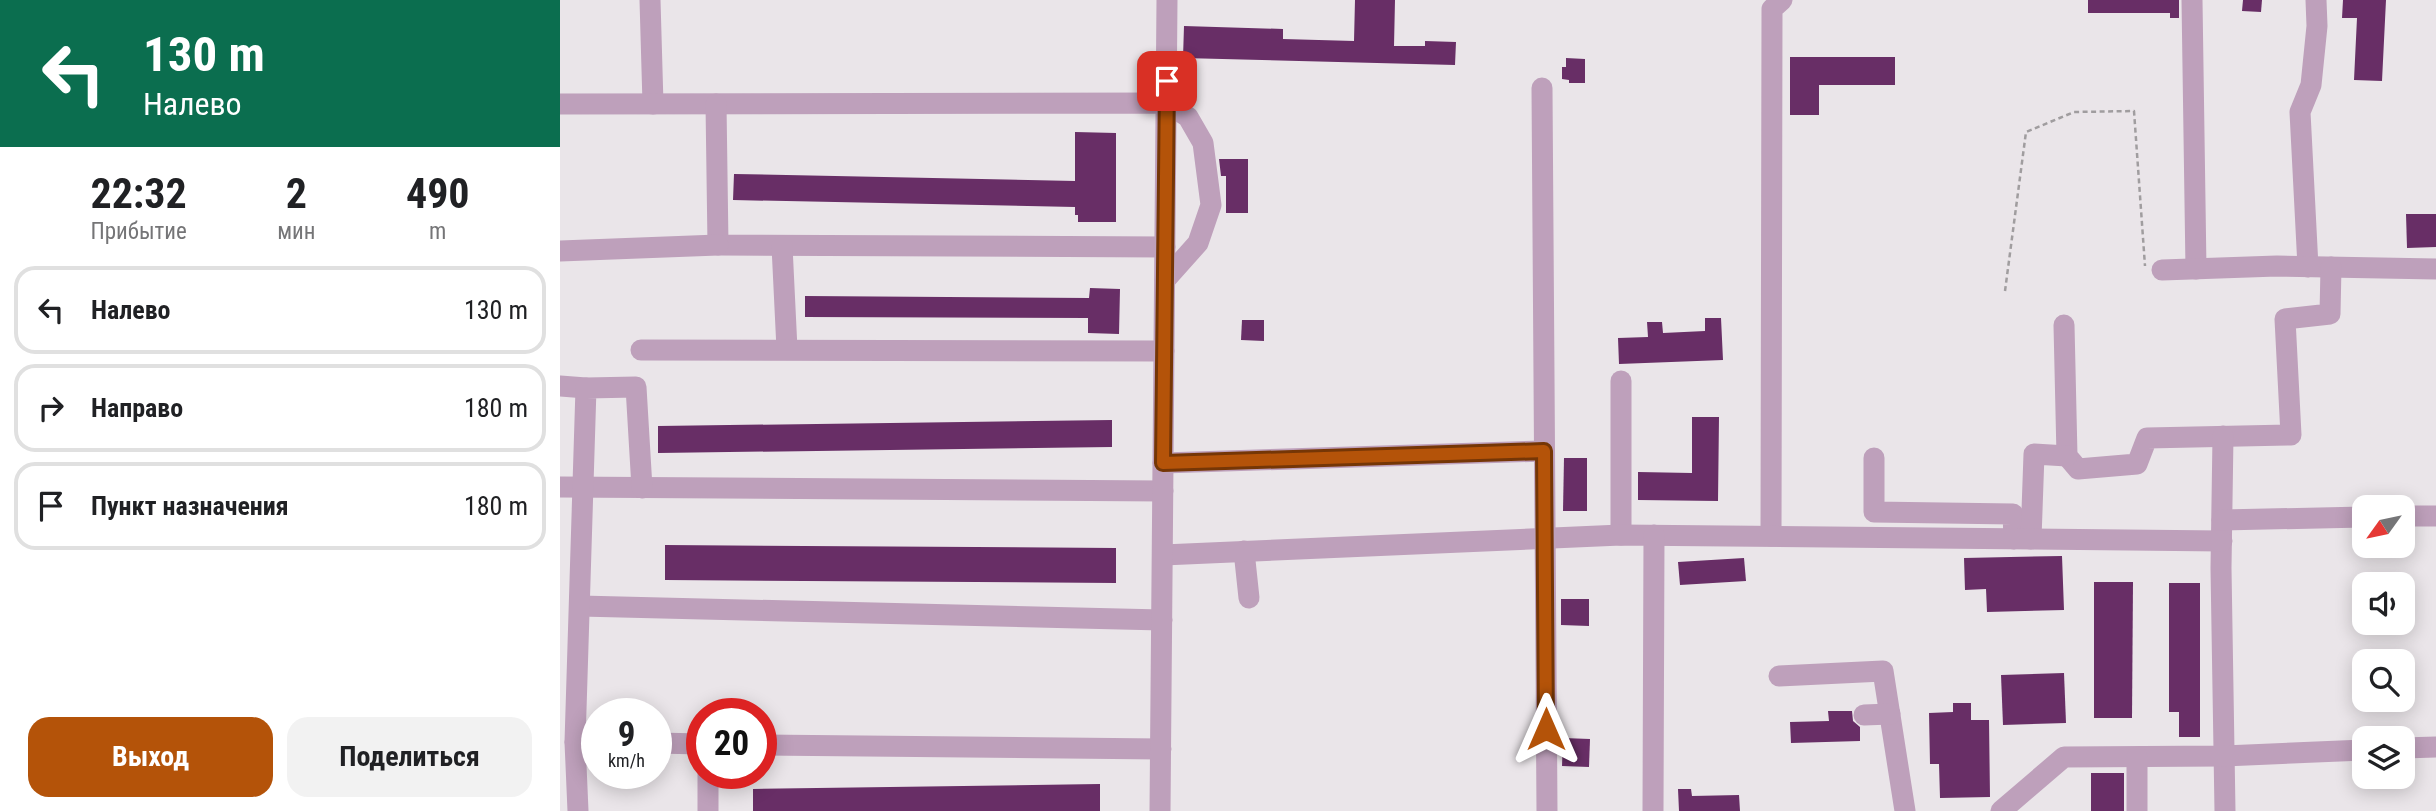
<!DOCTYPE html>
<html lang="ru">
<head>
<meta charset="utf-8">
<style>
	body { margin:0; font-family:"Roboto Condensed",sans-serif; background:#f2f2f2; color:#202124; height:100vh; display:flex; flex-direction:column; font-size:26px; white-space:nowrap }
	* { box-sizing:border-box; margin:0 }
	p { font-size:23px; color:#757577 }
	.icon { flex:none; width:38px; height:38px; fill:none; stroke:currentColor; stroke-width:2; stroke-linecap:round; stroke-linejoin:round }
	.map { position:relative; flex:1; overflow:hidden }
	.details { display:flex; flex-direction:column; background:#fff; width:560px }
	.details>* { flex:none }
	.top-card { background:#0b6e4f; color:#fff; overflow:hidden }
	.needle { width:46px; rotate:237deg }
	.fabs { position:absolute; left:1792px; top:495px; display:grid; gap:14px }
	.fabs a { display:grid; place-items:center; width:63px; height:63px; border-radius:14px; background:#fff; box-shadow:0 4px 18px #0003; font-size:35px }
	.speed { position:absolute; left:21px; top:698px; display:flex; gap:14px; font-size:35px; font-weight:700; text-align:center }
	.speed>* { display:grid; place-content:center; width:91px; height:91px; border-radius:50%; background:#fff; box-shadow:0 4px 18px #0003; line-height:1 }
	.speed small { font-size:18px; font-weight:400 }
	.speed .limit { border:10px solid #d22; background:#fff; color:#111 }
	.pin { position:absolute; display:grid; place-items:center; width:60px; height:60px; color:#fff; margin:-30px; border-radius:14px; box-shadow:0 4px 10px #0006 }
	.me { position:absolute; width:77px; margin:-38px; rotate:0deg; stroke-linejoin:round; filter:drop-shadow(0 0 5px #0008) }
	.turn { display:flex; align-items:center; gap:24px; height:147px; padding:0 28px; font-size:32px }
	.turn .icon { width:91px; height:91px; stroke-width:2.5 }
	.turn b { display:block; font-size:49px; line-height:60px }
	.eta { display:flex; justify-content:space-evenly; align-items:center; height:119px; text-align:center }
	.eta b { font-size:42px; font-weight:700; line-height:49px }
	.button { display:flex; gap:14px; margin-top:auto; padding:14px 28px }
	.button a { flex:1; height:80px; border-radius:21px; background:#b45309; color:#fff; font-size:28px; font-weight:700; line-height:80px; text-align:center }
	.button a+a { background:#f2f2f2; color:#202124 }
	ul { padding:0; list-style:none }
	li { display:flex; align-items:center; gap:21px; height:88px; margin:0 14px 10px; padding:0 14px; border:4px solid #e0e0e0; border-radius:21px }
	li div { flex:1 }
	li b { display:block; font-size:26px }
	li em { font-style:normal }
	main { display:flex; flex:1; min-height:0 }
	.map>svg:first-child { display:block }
</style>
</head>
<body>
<main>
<section class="details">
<div class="top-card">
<div class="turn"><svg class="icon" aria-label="left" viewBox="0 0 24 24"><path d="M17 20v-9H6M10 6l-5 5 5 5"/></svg><div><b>130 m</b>Налево</div></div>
</div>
<div class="eta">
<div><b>22:32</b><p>Прибытие</p></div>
<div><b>2</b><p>мин</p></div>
<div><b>490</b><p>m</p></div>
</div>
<ul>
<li><svg class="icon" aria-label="left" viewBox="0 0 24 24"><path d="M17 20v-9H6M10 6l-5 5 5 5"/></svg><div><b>Налево</b></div><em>130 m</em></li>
<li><svg class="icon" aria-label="right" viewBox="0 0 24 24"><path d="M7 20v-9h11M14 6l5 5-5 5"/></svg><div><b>Направо</b></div><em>180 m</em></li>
<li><svg class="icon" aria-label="arrive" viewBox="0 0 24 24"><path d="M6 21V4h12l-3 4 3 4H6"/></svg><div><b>Пункт назначения</b></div><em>180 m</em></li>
</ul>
<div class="button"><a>Выход</a><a>Поделиться</a></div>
</section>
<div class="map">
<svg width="1876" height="811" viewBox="0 0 1876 811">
	<rect width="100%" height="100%" fill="#eae5e9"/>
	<g fill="#682e66">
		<path d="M795,0H835L834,46H865V41L896,42L895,65L623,58L624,26L723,29V39L794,41Z"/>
		<path d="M1528,0H1619V18H1610V13H1528Z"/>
		<path d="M1683,0H1702L1701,12L1682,11Z"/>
		<path d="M1783,0H1826L1822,81L1794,80L1797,18H1782Z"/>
		<path d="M1230,57H1335V85H1259V115H1230Z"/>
		<path d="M1006,58L1025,59V83H1009V80L1002,79V67H1006Z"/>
		<path d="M515,132L556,133V222H518V215H515V207L173,200L174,174L515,181Z"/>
		<path d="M659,159H688V213H666V176H661Z"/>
		<path d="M1846,214H1876V247L1847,248Z"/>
		<path d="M530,288L560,289L559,334L528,333V318L245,317V296L529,298Z"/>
		<path d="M1145,318H1161L1163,360L1059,364L1058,338L1088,337L1087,322H1102L1103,333L1145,331Z"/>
		<path d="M682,320H704V341L681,340Z"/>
		<path d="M1132,417H1159L1158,501L1078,500V472L1132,473Z"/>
		<path d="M552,420V447L98,453V426Z"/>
		<path d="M1004,458H1027V511H1003Z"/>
		<path d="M105,545L556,548V583L105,580Z"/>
		<path d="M1502,556L1504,610L1427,612L1426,589L1405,590L1404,558Z"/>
		<path d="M1184,558L1186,581L1120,585L1118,562Z"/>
		<path d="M1534,582H1573L1572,718H1534Z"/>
		<path d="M1609,583H1640V737H1619V712H1609Z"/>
		<path d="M1001,599H1029V626L1001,625Z"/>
		<path d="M1504,673L1506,723L1443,725L1441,675Z"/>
		<path d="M1393,703H1411V720H1429L1430,797L1380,798L1379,764H1370L1369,713L1393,712Z"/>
		<path d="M1268,711H1292L1293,721L1300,727V741L1231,743L1230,722L1269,721Z"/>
		<path d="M1003,738L1030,739L1029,767L1002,766Z"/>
		<rect x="1531" y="773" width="33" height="38"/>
		<path d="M540,784V811H193V789Z"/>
		<path d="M1118,789H1131L1132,796L1179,795L1180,811H1119Z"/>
	</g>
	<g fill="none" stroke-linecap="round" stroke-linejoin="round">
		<path stroke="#a09d9f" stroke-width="2.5" stroke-dasharray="5 3.5" stroke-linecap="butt" d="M1445,291L1466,132L1514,112L1574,111L1585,266"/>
		<g stroke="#bea0bb" stroke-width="21">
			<path d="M90,0L93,104"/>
			<path d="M1632,0L1636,269"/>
			<path d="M982,88L987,811"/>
			<path d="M0,104L606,103L628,117L643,143L651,205L638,243L605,280"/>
			<path d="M156,104L158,245L605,247"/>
			<path d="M222,246L227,349"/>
			<path d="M0,251L158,245"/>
			<path d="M1748,267L1740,112L1751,85L1757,26L1756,0"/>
			<path d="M1602,270L1717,266L1876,269"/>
			<path d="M1504,325L1507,456L1518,469L1577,464L1587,438L1731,435L1725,319L1770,314L1771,267"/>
			<path d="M81,350L604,351"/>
			<path d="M0,386L26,388"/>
			<path d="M1663,436L1661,568L1665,811"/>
			<path d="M1314,458V512L1453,514L1454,539"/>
			<path d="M603,463L984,451"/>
			<path d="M0,487L603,491"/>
			<path d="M1843,516H1876"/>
			<path d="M1662,520L1804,517"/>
			<path d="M1061,535V381"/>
			<path d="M1211,536L1212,9L1222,0"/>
			<path d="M1471,539L1474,454L1507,456"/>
			<path d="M684,551L689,598"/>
			<path d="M603,555L1061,535L1662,541"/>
			<path d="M20,606L602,620"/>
			<path d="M1219,676L1323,671L1345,811"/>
			<path d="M1304,715L1330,714"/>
			<path d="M15,742L18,811"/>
			<path d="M37,743L15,742L26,388L76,387L82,488"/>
			<path d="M96,743L142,744"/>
			<path d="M201,745L601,749"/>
			<path d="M1843,748L1876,747"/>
			<path d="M148,811V774"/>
			<path d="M600,811L607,0"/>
			<path d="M1093,811L1094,535"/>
			<path d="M1441,811L1504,757L1664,756L1804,750"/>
			<path d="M1577,811V757"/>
		</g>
	</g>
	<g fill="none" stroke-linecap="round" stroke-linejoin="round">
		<defs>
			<path id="route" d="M607,81L603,463L984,451L986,729"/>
		</defs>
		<use href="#route" stroke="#753606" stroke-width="18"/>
		<use href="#route" stroke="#b45309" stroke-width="12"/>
	</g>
</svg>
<div class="fabs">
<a><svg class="needle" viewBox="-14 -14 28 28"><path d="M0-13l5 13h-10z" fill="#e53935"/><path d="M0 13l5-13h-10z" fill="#757577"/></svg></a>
<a><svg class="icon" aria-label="sound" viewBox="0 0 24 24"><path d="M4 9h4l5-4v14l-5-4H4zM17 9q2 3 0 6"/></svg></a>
<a><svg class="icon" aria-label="search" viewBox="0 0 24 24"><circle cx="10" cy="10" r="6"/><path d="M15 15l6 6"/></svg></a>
<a><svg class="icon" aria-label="layers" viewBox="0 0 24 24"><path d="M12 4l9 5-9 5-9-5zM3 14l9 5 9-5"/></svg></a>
</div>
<div class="speed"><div>9<small>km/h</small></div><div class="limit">20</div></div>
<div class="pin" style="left:607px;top:81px;background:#d93025"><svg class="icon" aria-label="arrive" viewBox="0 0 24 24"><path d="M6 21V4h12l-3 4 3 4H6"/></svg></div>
<svg class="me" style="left:986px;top:729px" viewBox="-20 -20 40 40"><path d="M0-17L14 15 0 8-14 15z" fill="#b45309" stroke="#fff" stroke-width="4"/></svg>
</div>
</main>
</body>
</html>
